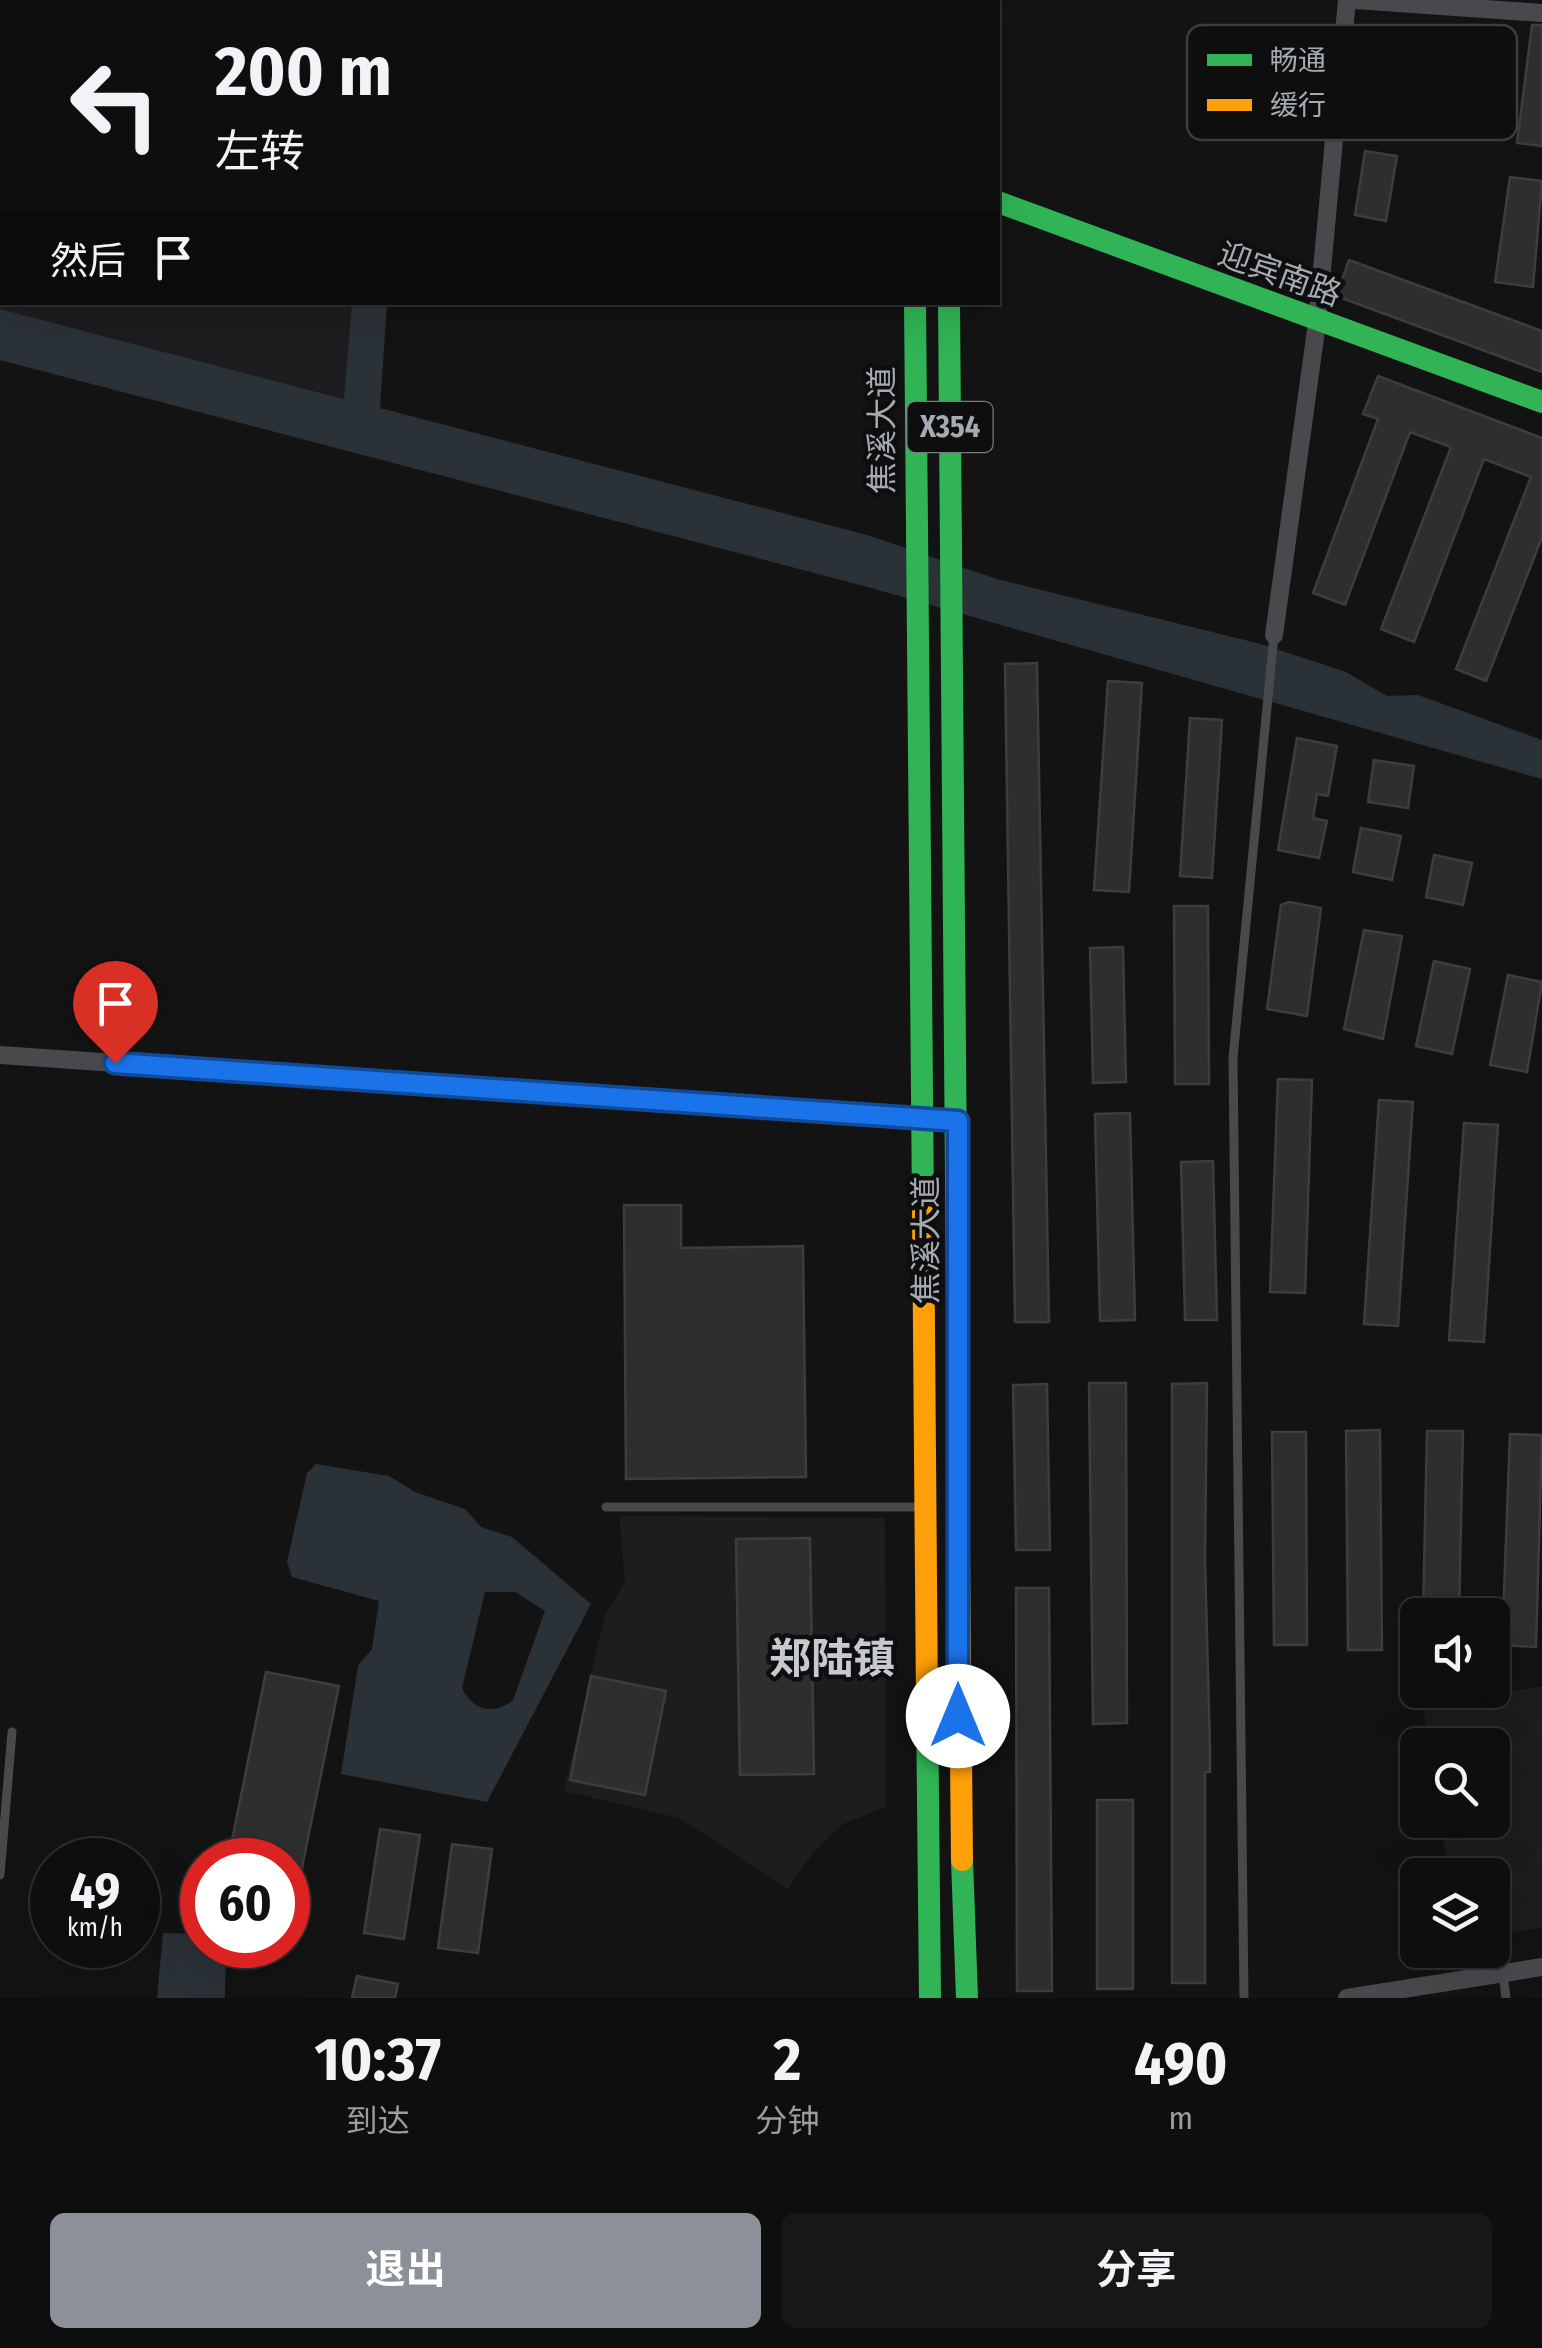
<!DOCTYPE html>
<html lang="zh">
<head>
<meta charset="utf-8">
<style>
	body { margin:0; font-family:"Fira Sans Condensed","Noto Sans SC",sans-serif; background:#171717; color:#f1f3f6; height:100vh; display:flex; flex-direction:column; font-size:38px; white-space:nowrap }
	* { box-sizing:border-box; margin:0 }
	p { font-size:32px; color:#9b9c9e }
	.icon { flex:none; width:55px; height:55px; fill:none; stroke:currentColor; stroke-width:2; stroke-linecap:round; stroke-linejoin:round }
	.map { position:relative; height:1998px; overflow:hidden }
	.drawer { display:flex; flex-direction:column; background:#0e0e0e; flex:1 }
	.drawer>* { flex:none }
	.banner { position:absolute; left:0px; top:0px; width:1000px; height:305px; box-shadow:0 10px 40px #0002,0 0 0 2px #2e2e2e; background:#0e0e0e; color:#f1f3f6; overflow:hidden }
	.controls { position:absolute; left:1400px; top:1598px; display:grid; gap:20px }
	.controls a { display:grid; place-items:center; width:110px; height:110px; border-radius:15px; background:#0e0e0e; box-shadow:0 10px 40px #0002,0 0 0 2px #2e2e2e; font-size:50px }
	.speed { position:absolute; left:30px; top:1838px; display:flex; gap:20px; font-size:50px; font-weight:700; text-align:center }
	.speed>* { display:grid; place-content:center; width:130px; height:130px; border-radius:50%; background:#0e0e0e; box-shadow:0 10px 40px #0002,0 0 0 2px #2e2e2e; line-height:1 }
	.speed small { font-size:25px; font-weight:400 }
	.speed .limit { border:15px solid #d22; background:#fff; color:#111 }
	.pin { position:absolute; display:grid; place-items:center; width:85px; height:85px; color:#fff; margin:-102px -42px; border-radius:50% 50% 50% 0; rotate:-45deg; box-shadow:0 0 10px #0007 }
	.pin .icon { rotate:45deg }
	.me { position:absolute; width:110px; margin:-55px; rotate:0deg; stroke-linejoin:round; filter:drop-shadow(0 0 8px #0008) }
	.turn { display:flex; align-items:center; gap:35px; height:210px; padding:0 50px; font-size:45px }
	.turn .icon { width:130px; height:130px; stroke-width:2.5 }
	.turn b { display:block; font-size:70px; line-height:85px }
	.then { display:flex; align-items:center; height:95px; padding:0 50px; background:#0003; gap:20px; font-size:38px }
	.eta { display:flex; justify-content:space-evenly; align-items:center; height:170px; text-align:center }
	.eta b { font-size:60px; font-weight:700; line-height:70px }
	.cta { display:flex; gap:20px; margin-top:auto; padding:20px 50px }
	.cta a { flex:1; height:115px; border-radius:15px; background:#8c9099; color:#fff; font-size:40px; font-weight:700; line-height:115px; text-align:center }
	.cta a+a { background:#171717; color:#f1f3f6 }
	.map>svg:first-child { display:block }
</style>
</head>
<body>
<div class="map">
<svg width="1542" height="1998" viewBox="0 0 1542 1998">
	<rect width="100%" height="100%" fill="#131313"/>
	<g fill="#1d1d1f">
		<path d="M0,0L212,2H2V302L352,303L345,399L0,309Z"/>
		<path d="M619,1516L885,1518L886,1807L843,1824L813,1853L788,1889L679,1818L564,1791L604,1618L625,1581Z"/>
		<path d="M1542,1686V1928L1493,1935L1492,1875H1449L1440,1820H1492V1745H1429L1423,1707Z"/>
	</g>
	<g fill="#2b3237" fill-rule="evenodd">
		<path d="M352,303H387L380,408L867,535L997,579L1261,644L1346,672L1387,696L1418,695L1542,740V779L864,586L0,360V309L344,399Z"/>
		<path d="M316,1464L389,1476L415,1492L465,1509L481,1527L512,1537L591,1604L487,1802L341,1774L358,1666L372,1649L379,1601L292,1577L287,1562L307,1473ZM485,1592H515L545,1611L513,1700C493,1716 472,1710 462,1688Z"/>
		<path d="M163,1933L202,1934V1945H226L225,1998H157Z"/>
	</g>
	<g fill="#2e2e2e" stroke="#3c3d3f" stroke-width="2.5">
		<path d="M1532,25H1542V146L1517,143Z"/>
		<path d="M1365,151L1397,156L1386,221L1355,215Z"/>
		<path d="M1510,177L1542,181L1533,287L1495,282Z"/>
		<path d="M1349,260L1542,331V372L1336,296Z"/>
		<path d="M1378,376L1542,438V537L1486,681L1456,669L1531,477L1484,459L1414,642L1381,629L1451,447L1410,432L1345,605L1313,593L1378,419L1363,414Z"/>
		<path d="M1037,663L1049,1322H1015L1005,664Z"/>
		<path d="M1108,681L1142,683L1129,892L1094,890Z"/>
		<path d="M1190,718L1222,720L1212,878L1180,876Z"/>
		<path d="M1297,738L1337,746L1328,796L1317,794L1313,818L1327,821L1319,858L1278,850Z"/>
		<path d="M1374,760L1414,766L1408,808L1368,802Z"/>
		<path d="M1361,828L1401,836L1392,880L1353,872Z"/>
		<path d="M1434,855L1472,863L1463,905L1426,897Z"/>
		<path d="M1289,902L1321,908L1307,1016L1267,1009L1281,905Z"/>
		<path d="M1174,906H1208L1209,1084H1175Z"/>
		<path d="M1364,930L1402,936L1383,1039L1344,1029Z"/>
		<path d="M1123,947L1126,1082L1093,1083L1090,948Z"/>
		<path d="M1434,961L1470,969L1452,1054L1416,1046Z"/>
		<path d="M1508,975L1542,982L1527,1072L1490,1065Z"/>
		<path d="M1278,1079L1312,1080L1305,1293L1270,1292Z"/>
		<path d="M1379,1100L1413,1102L1398,1326L1364,1324Z"/>
		<path d="M1130,1113L1135,1320L1100,1321L1095,1114Z"/>
		<path d="M1464,1123L1498,1125L1484,1342L1449,1340Z"/>
		<path d="M1213,1161L1217,1320H1185L1181,1162Z"/>
		<path d="M624,1205H681V1248L803,1246L806,1477L626,1479Z"/>
		<path d="M1089,1383H1126L1127,1723L1093,1724Z"/>
		<path d="M1207,1383L1205,1560L1210,1748V1772H1205V1983H1172V1384Z"/>
		<path d="M1047,1384L1050,1550H1016L1013,1385Z"/>
		<path d="M1380,1430L1382,1650H1348L1346,1431Z"/>
		<path d="M1427,1431H1463L1459,1615H1423Z"/>
		<path d="M1272,1432H1306L1307,1645H1274Z"/>
		<path d="M1510,1434L1542,1435L1536,1647L1502,1645Z"/>
		<path d="M810,1538L814,1774L740,1775L736,1539Z"/>
		<path d="M1016,1588H1049L1052,1991H1017Z"/>
		<path d="M266,1672L339,1686L295,1902L288,1901V1860H228Z"/>
		<path d="M591,1676L666,1691L645,1795L570,1780Z"/>
		<rect x="1097" y="1800" width="36" height="189"/>
		<path d="M380,1829L420,1835L404,1939L364,1933Z"/>
		<path d="M452,1844L492,1849L478,1953L438,1948Z"/>
		<path d="M357,1976L398,1984L395,1998H352Z"/>
	</g>
	<g fill="none" stroke-linecap="round" stroke-linejoin="round">
		<g stroke="#48494c" stroke-width="9">
			<path d="M606,1507H924"/>
			<path d="M0,1875L12,1732"/>
			<path d="M1503,1973L1506,1998"/>
			<path d="M1244,1998L1233,1058L1274,635"/>
		</g>
		<g stroke="#48494c" stroke-width="18">
			<path d="M1355,0L1542,13"/>
			<path d="M1274,635L1317,323L1347,0"/>
			<path d="M0,1055L959,1121"/>
			<path d="M1347,1998L1542,1967"/>
		</g>
		<g stroke="#30b455" stroke-width="22">
			<path d="M345,0L353,2"/>
			<path d="M911,0V2"/>
			<path d="M944,0V2"/>
			<path d="M998,202L1542,402"/>
			<path d="M915,302L923,1207"/>
			<path d="M949,302L959,1550"/>
			<path d="M927,1703L930,1998"/>
			<path d="M962,1860L967,1998"/>
		</g>
		<g stroke="#ff9f0a" stroke-width="22">
			<path d="M923,1207L927,1703"/>
			<path d="M959,1550L962,1860"/>
		</g>
	</g>
	<g fill="none" stroke-linecap="round" stroke-linejoin="round">
		<defs>
			<path id="route" d="M115,1063L958,1121V1716"/>
		</defs>
		<use href="#route" stroke="#114b97" stroke-width="25"/>
		<use href="#route" stroke="#1a73e8" stroke-width="18"/>
	</g>
	<g text-anchor="middle" dominant-baseline="central" stroke-width="9" stroke-linejoin="round" paint-order="stroke">
		<rect fill="#0e0e0f" stroke="#787b82" stroke-width="2.5" x="907.5" y="402" width="85" height="50" rx="8"/>
		<g font-size="30" font-weight="bold" fill="#a5aab3">
			<text x="950" y="427">X354</text>
		</g>
		<g font-size="32" fill="#a5aab3" stroke="#0e0e0f">
			<text transform="translate(1280 274) rotate(20)">迎宾南路</text>
			<text transform="translate(882 430) rotate(-90)">焦溪大道</text>
			<text transform="translate(926 1240) rotate(-90)">焦溪大道</text>
		</g>
		<g font-size="42" font-weight="bold" fill="#c6c9d0" stroke="#0e0e0f">
			<text x="832" y="1659">郑陆镇</text>
		</g>
	</g>
	<rect x="1187" y="25" width="330" height="115" rx="15" fill="#0e0e0f" stroke="#3b3d40" stroke-width="2.5"/>
	<rect x="1207" y="54" width="45" height="12" fill="#30b455"/>
	<rect x="1207" y="99" width="45" height="12" fill="#ff9f0a"/>
	<g font-size="28" fill="#a5aab3">
		<text x="1270" y="70">畅通</text>
		<text x="1270" y="115">缓行</text>
	</g>
</svg>
<div class="controls">
<a><svg class="icon" aria-label="sound" viewBox="0 0 24 24"><path d="M4 9h4l5-4v14l-5-4H4zM17 9q2 3 0 6"/></svg></a>
<a><svg class="icon" aria-label="search" viewBox="0 0 24 24"><circle cx="10" cy="10" r="6"/><path d="M15 15l6 6"/></svg></a>
<a><svg class="icon" aria-label="layers" viewBox="0 0 24 24"><path d="M12 4l9 5-9 5-9-5zM3 14l9 5 9-5"/></svg></a>
</div>
<div class="speed"><div>49<small>km/h</small></div><div class="limit">60</div></div>
<div class="pin" style="left:115px;top:1063px;background:#d93025"><svg class="icon" aria-label="arrive" viewBox="0 0 24 24"><path d="M6 21V4h12l-3 4 3 4H6"/></svg></div>
<svg class="me" style="left:958px;top:1716px" viewBox="-20 -20 40 40"><circle r="19" fill="#fff"/><path d="M0-13L10 11 0 6-10 11z" fill="#1a73e8"/></svg>
<div class="banner">
<div class="turn"><svg class="icon" aria-label="left" viewBox="0 0 24 24"><path d="M17 20v-9H6M10 6l-5 5 5 5"/></svg><div><b>200 m</b>左转</div></div>
<div class="then">然后<svg class="icon" aria-label="arrive" viewBox="0 0 24 24"><path d="M6 21V4h12l-3 4 3 4H6"/></svg></div>
</div>
</div>
<section class="drawer">
<div class="eta">
<div><b>10:37</b><p>到达</p></div>
<div><b>2</b><p>分钟</p></div>
<div><b>490</b><p>m</p></div>
</div>
<div class="cta"><a>退出</a><a>分享</a></div>
</section>
</body>
</html>
